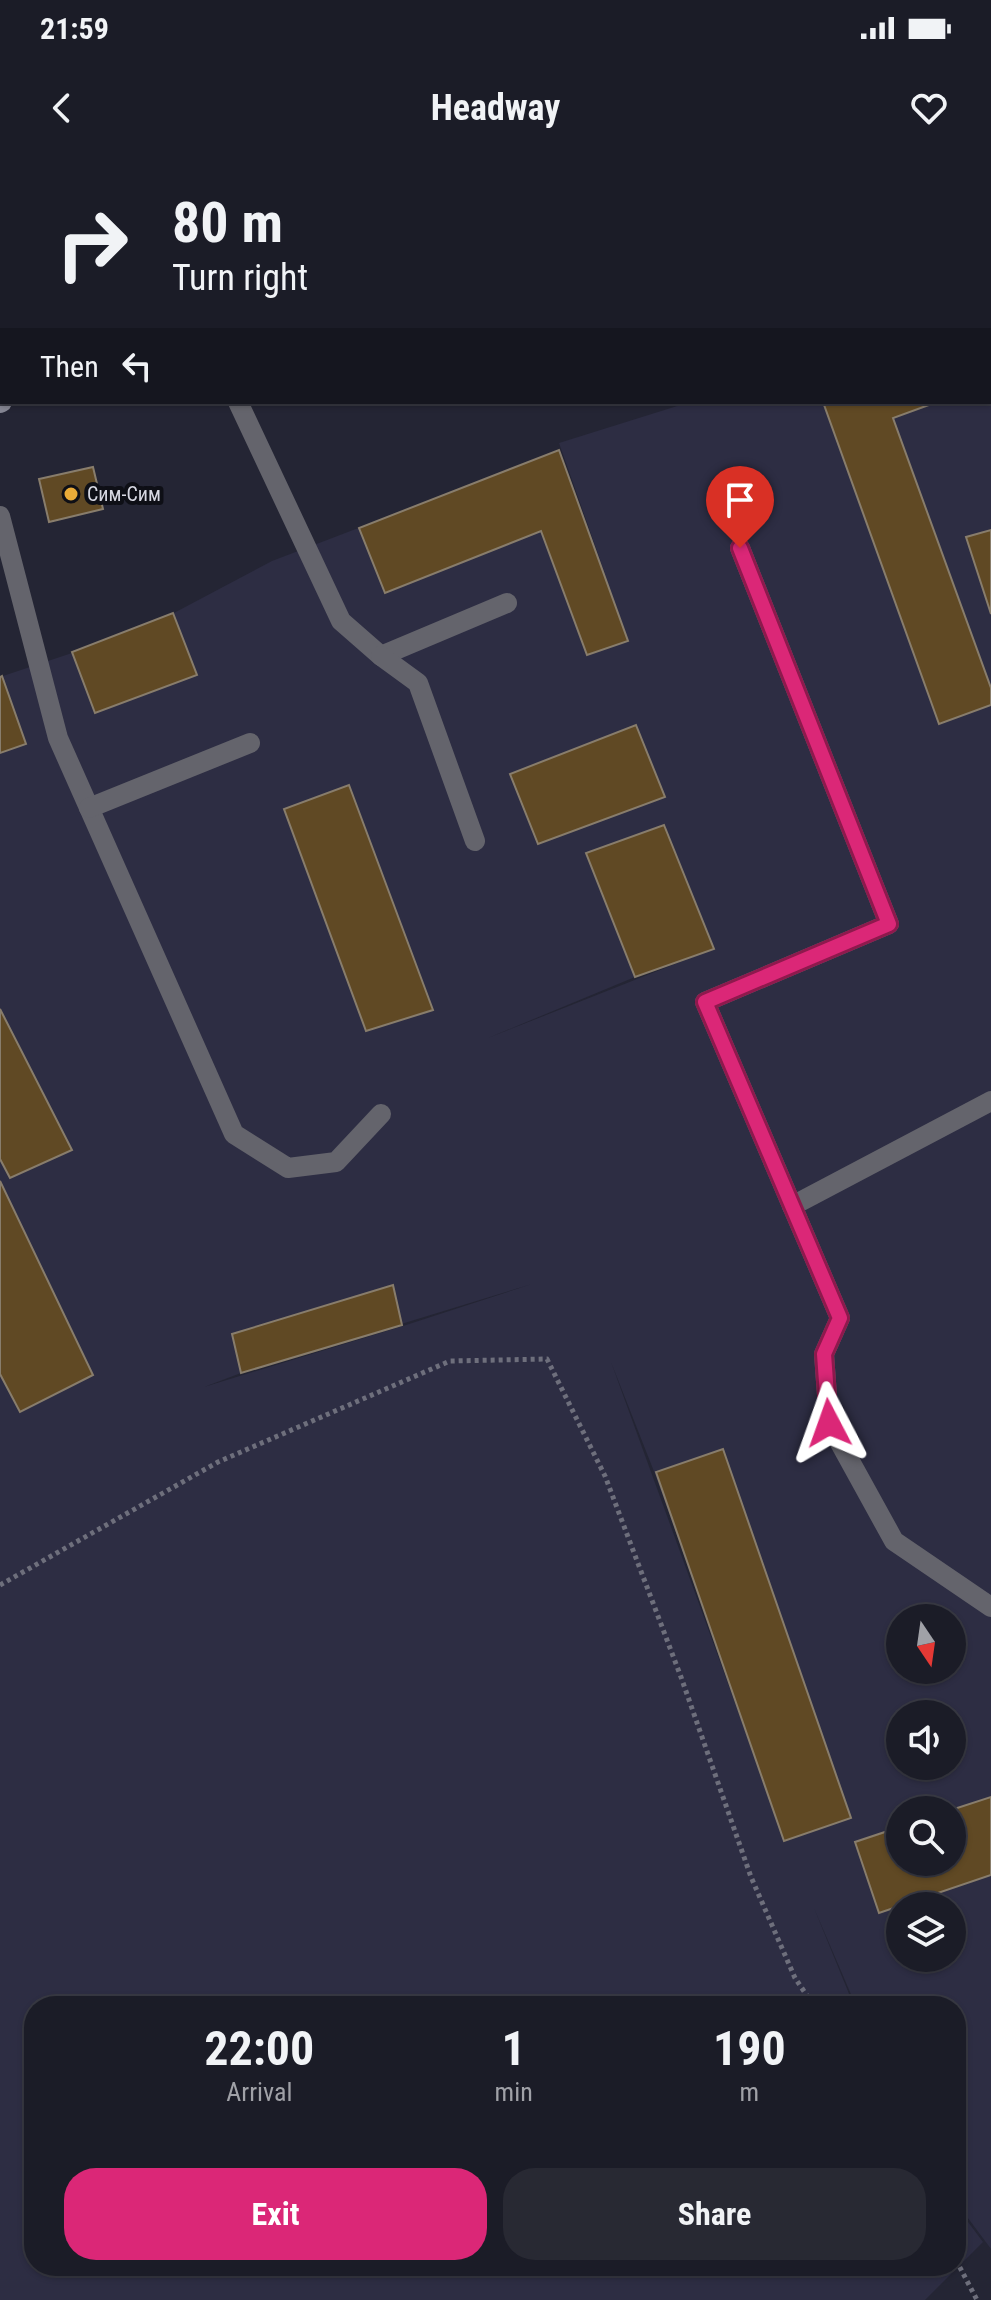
<!DOCTYPE html>
<html lang="en">
<head>
<meta charset="utf-8">
<style>
	body { margin:0; font-family:"Roboto Condensed",sans-serif; background:#282933; color:#f1f3f6; height:100vh; display:flex; flex-direction:column; font-size:30px; white-space:nowrap }
	* { box-sizing:border-box; margin:0 }
	p { font-size:26px; color:#a0a1a7 }
	.icon { flex:none; width:44px; height:44px; fill:none; stroke:currentColor; stroke-width:2; stroke-linecap:round; stroke-linejoin:round }
	.map { position:relative; flex:1; overflow:hidden }
	.panel { position:absolute; left:24px; top:1836px; width:942px; height:280px; display:flex; flex-direction:column; background:#1b1c27; border-radius:32px; box-shadow:0 2px 6px #0004,0 0 0 2px #393a44 }
	.panel>* { flex:none }
	.banner { position:absolute; left:0px; top:0px; width:992px; height:244px; box-shadow:0 2px 6px #0004,0 0 0 2px #393a44; background:#1b1c27; color:#f1f3f6; overflow:hidden }
	.needle { width:52px; rotate:167deg }
	.buttons { position:absolute; left:886px; top:1444px; display:grid; gap:16px }
	.buttons a { display:grid; place-items:center; width:80px; height:80px; border-radius:50%; background:#1b1c27; box-shadow:0 2px 6px #0004,0 0 0 2px #393a44; font-size:40px }
	.pin { position:absolute; display:grid; place-items:center; width:68px; height:68px; color:#fff; margin:-82px -34px; border-radius:50% 50% 50% 0; rotate:-45deg; box-shadow:0 0 8px #0007 }
	.pin .icon { rotate:45deg }
	.me { position:absolute; width:88px; margin:-44px; rotate:356deg; stroke-linejoin:round; filter:drop-shadow(0 0 6px #0008) }
	.turn { display:flex; align-items:center; gap:28px; height:168px; padding:0 40px; font-size:36px }
	.turn .icon { width:104px; height:104px; stroke-width:2.5 }
	.turn b { display:block; font-size:56px; line-height:68px }
	.then { display:flex; align-items:center; height:76px; padding:0 40px; background:#0003; gap:16px; font-size:30px }
	.eta { display:flex; justify-content:space-evenly; align-items:center; height:136px; text-align:center }
	.eta b { font-size:48px; font-weight:700; line-height:56px }
	.primary-button { display:flex; gap:16px; margin-top:auto; padding:16px 40px }
	.primary-button a { flex:1; height:92px; border-radius:32px; background:#db2777; color:#fff; font-size:32px; font-weight:700; line-height:92px; text-align:center }
	.primary-button a+a { background:#282933; color:#f1f3f6 }
	.status { display:flex; justify-content:space-between; align-items:center; height:56px; padding:0 40px; background:#1b1c27; direction:ltr }
	.status svg { height:22px; fill:currentColor }
	header { display:flex; justify-content:space-between; align-items:center; height:104px; padding:0 40px; background:#1b1c27; font-size:36px; font-weight:700 }
	.map>svg:first-child { display:block }
</style>
</head>
<body>
<div class="status"><b>21:59</b><svg viewBox="0 0 49 12"><path d="M0 12V9h3v3zM5 12V6h3v6zM10 12V3h3v9zM15 12V0h3v12zM26 1h20v11H26zM47 4h2v5h-2z"/></svg></div>
<header><svg class="icon" aria-label="back" viewBox="0 0 24 24"><path d="M15 5l-7 7 7 7"/></svg>Headway<svg class="icon" aria-label="heart" viewBox="0 0 24 24"><path d="M12 20l-8-8c-3-5 5-10 8-4 3-6 11-1 8 4z"/></svg></header>
<div class="map">
<svg width="991" height="2140" viewBox="0 0 991 2140">
	<rect width="100%" height="100%" fill="#242534"/>
	<path fill="#2d2d43" fill-rule="evenodd" d="M991,113V2089L956,2042V1846H856L814,1748L854,1846H34V2106H956V2046L983,2082L925,2140H0V517L72,493L172,454L272,401L560,291L609,425L559,283L690,242H990ZM713,788V789L488,878L635,817ZM532,1124L403,1166L204,1227L241,1213ZM611,1202L655,1314L755,1594L754,1595ZM900,1458H952V1510H900ZM900,1554H952V1606H900ZM900,1650H952V1702H900ZM900,1746H952V1798H900Z"/>
	<path fill="#4b4c68" d="M0,0H410L404,2H2V141L0,142Z"/>
	<g fill="#604924" stroke="#887d6c" stroke-width="2">
		<path d="M823,242H937L893,258L991,528V545L939,564Z"/>
		<path d="M559,290L628,481L587,495L541,371L385,433L359,368Z"/>
		<path d="M93,307L103,349L49,362L39,319Z"/>
		<path d="M991,370V454L966,377Z"/>
		<path d="M173,453L197,515L95,553L72,492Z"/>
		<path d="M2,516L26,584L0,593V517Z"/>
		<path d="M636,565L665,637L538,684L510,614Z"/>
		<path d="M349,625L433,850L366,871L284,649Z"/>
		<path d="M664,665L714,789L635,817L586,693Z"/>
		<path d="M0,849L72,990L10,1018L0,999Z"/>
		<path d="M0,1021L93,1215L20,1252L0,1214Z"/>
		<path d="M393,1125L402,1165L241,1213L232,1174Z"/>
		<path d="M723,1289L851,1658L784,1681L656,1312Z"/>
		<path d="M991,1637V1715L879,1753L855,1682L900,1667V1702H952L951,1650Z"/>
	</g>
	<g fill="none" stroke-linecap="round" stroke-linejoin="round">
		<g stroke="#6e6f7c" stroke-width="5" stroke-dasharray="4 4" stroke-linecap="butt">
			<path d="M0,1425L218,1302L450,1201L547,1199L605,1316L681,1517L751,1717L795,1818L814,1846"/>
			<path d="M956,2100L977,2140"/>
		</g>
		<g stroke="#64646c" stroke-width="20">
			<path d="M238,242L341,461L381,496L507,443"/>
			<path d="M0,356L58,578L234,974L288,1008L336,1002L381,954"/>
			<path d="M740,388L889,764L705,842L840,1158L824,1194L829,1263L894,1381L991,1447"/>
			<path d="M381,496L418,523L475,681"/>
			<path d="M89,648L250,583"/>
			<path d="M792,1046L991,941"/>
		</g>
		<g stroke="#868794" stroke-width="20">
			<path d="M667,2L672,0"/>
			<path d="M0,243L2,242"/>
		</g>
	</g>
	<g fill="none" stroke-linecap="round" stroke-linejoin="round">
		<defs>
			<path id="route" d="M740,388L889,764L705,842L840,1158L824,1194L829,1263"/>
		</defs>
		<use href="#route" stroke="#8e194d" stroke-width="20"/>
		<use href="#route" stroke="#db2777" stroke-width="14"/>
	</g>
	<circle fill="#e9ab38" stroke="#0e0f16" stroke-width="3" cx="71" cy="334" r="8"/>
	<g text-anchor="middle" dominant-baseline="central" stroke-width="8" stroke-linejoin="round" paint-order="stroke">
		<g font-size="20" fill="#d7d8e2" stroke="#0e0f16" text-anchor="start">
			<text x="87" y="334">Сим-Сим</text>
		</g>
	</g>
</svg>
<div class="buttons">
<a><svg class="needle" viewBox="-14 -14 28 28"><path d="M0-13l5 13h-10z" fill="#e53935"/><path d="M0 13l5-13h-10z" fill="#a0a1a7"/></svg></a>
<a><svg class="icon" aria-label="sound" viewBox="0 0 24 24"><path d="M4 9h4l5-4v14l-5-4H4zM17 9q2 3 0 6"/></svg></a>
<a><svg class="icon" aria-label="search" viewBox="0 0 24 24"><circle cx="10" cy="10" r="6"/><path d="M15 15l6 6"/></svg></a>
<a><svg class="icon" aria-label="layers" viewBox="0 0 24 24"><path d="M12 4l9 5-9 5-9-5zM3 14l9 5 9-5"/></svg></a>
</div>
<div class="pin" style="left:740px;top:388px;background:#d93025"><svg class="icon" aria-label="arrive" viewBox="0 0 24 24"><path d="M6 21V4h12l-3 4 3 4H6"/></svg></div>
<svg class="me" style="left:829px;top:1263px" viewBox="-20 -20 40 40"><path d="M0-17L14 15 0 8-14 15z" fill="#db2777" stroke="#fff" stroke-width="4"/></svg>
<div class="banner">
<div class="turn"><svg class="icon" aria-label="right" viewBox="0 0 24 24"><path d="M7 20v-9h11M14 6l5 5-5 5"/></svg><div><b>80 m</b>Turn right</div></div>
<div class="then">Then<svg class="icon" aria-label="left" viewBox="0 0 24 24"><path d="M17 20v-9H6M10 6l-5 5 5 5"/></svg></div>
</div>
<section class="panel">
<div class="eta">
<div><b>22:00</b><p>Arrival</p></div>
<div><b>1</b><p>min</p></div>
<div><b>190</b><p>m</p></div>
</div>
<div class="primary-button"><a>Exit</a><a>Share</a></div>
</section>
</div>
</body>
</html>
